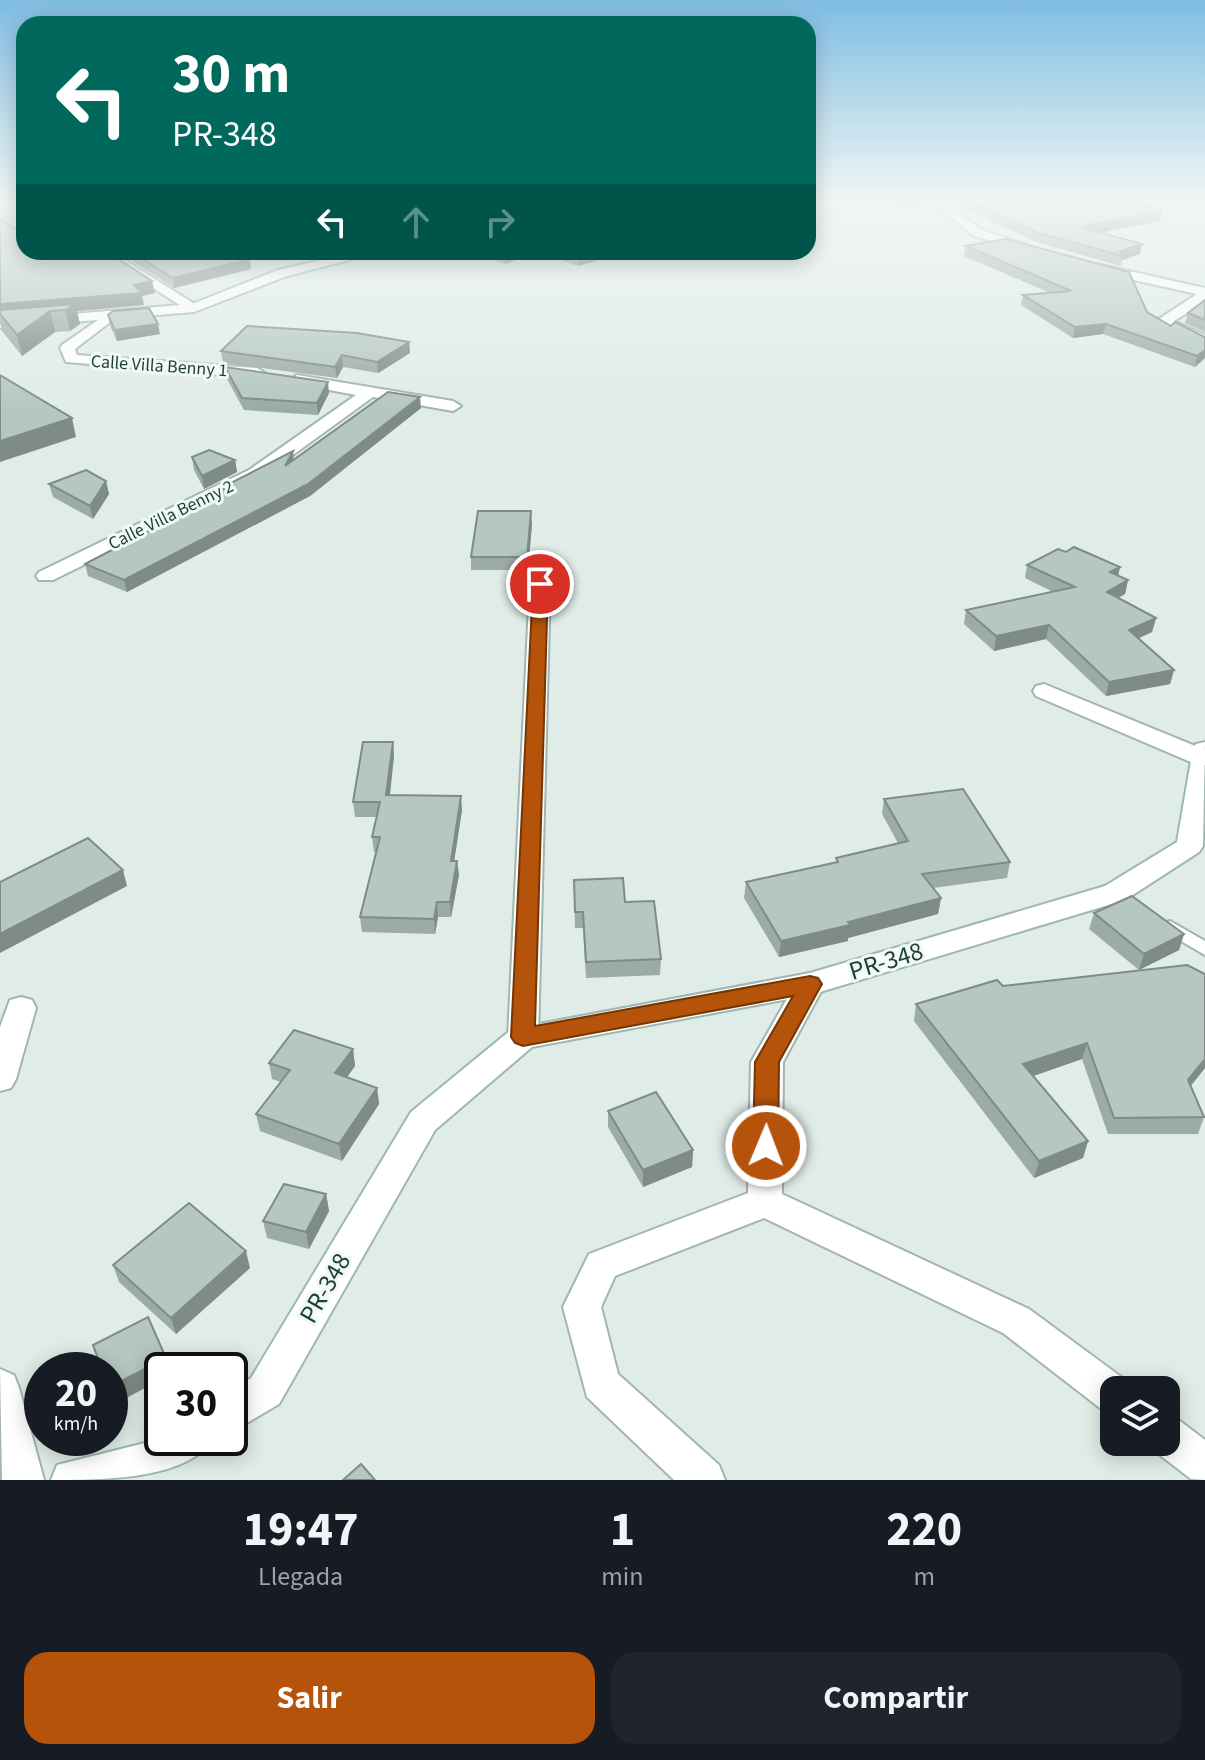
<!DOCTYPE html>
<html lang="es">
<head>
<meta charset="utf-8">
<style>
	body { margin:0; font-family:"Source Sans 3",sans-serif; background:#20242c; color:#f1f3f6; height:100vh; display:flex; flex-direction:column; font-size:30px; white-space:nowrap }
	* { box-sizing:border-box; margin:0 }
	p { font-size:26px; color:#9ea1a6 }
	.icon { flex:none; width:44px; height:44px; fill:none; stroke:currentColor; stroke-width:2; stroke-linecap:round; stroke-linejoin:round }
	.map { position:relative; height:1480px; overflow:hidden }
	.drawer { display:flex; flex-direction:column; background:#171b24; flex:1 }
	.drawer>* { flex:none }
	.banner { position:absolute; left:16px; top:16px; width:800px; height:244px; border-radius:24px; box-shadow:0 4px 20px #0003; background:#00695c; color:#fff; overflow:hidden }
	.tools { position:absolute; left:1100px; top:1376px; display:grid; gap:16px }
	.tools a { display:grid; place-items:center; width:80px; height:80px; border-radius:16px; background:#171b24; box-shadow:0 4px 20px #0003; font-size:40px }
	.speed { position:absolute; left:24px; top:1352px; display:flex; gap:16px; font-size:40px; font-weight:700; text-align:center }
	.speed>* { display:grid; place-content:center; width:104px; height:104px; border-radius:50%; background:#171b24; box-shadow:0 4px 20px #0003; line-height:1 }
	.speed small { font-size:20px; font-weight:400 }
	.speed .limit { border:4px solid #111; border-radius:12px; background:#fff; color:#111 }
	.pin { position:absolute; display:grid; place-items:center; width:68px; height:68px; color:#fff; margin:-34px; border:4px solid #fff; border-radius:50%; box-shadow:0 2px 8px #0007 }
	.me { position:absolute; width:88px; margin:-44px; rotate:1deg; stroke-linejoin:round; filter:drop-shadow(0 0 6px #0008) }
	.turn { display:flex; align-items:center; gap:28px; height:168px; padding:0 24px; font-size:36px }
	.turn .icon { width:104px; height:104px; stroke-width:2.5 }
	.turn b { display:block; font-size:56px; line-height:68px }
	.lanes { display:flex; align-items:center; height:76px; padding:0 24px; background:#0003; justify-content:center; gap:40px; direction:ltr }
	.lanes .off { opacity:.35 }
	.eta { display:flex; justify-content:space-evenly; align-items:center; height:136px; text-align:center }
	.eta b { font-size:48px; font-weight:700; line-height:56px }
	.action { display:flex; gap:16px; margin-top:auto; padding:16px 24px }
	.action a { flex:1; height:92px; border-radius:24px; background:#b45309; color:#fff; font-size:32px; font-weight:700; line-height:92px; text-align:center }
	.action a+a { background:#20242c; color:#f1f3f6 }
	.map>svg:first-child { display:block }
</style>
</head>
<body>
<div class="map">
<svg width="1205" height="1480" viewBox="0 0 1205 1480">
	<rect width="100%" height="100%" fill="#e0ece7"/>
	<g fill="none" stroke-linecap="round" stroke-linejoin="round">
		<defs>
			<path id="lane" d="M1170,921L1205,941V955L1164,931L1162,927L1164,923Z"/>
			<g id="street">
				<path d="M13,201H24V207Z"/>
				<path d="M924,201H940L982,230L1038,249L1032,253L974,236L942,210Z"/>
				<path d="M97,252H112L201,308L189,311Z"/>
				<path d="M1098,264L1205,288V302L1174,321L1205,335V345L1156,321L1197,294L1093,271V265Z"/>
				<path d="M108,313L113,314V320L75,349L77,355L257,368L265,373L257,378L66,362L60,348L62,345Z"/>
				<path d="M297,375L453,401L461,406L453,411L373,397L261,478L53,580H39L36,576L39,572L249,470L356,395L291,383L289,380Z"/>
				<path d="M540,578L550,584L538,1037L534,1045L523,1049L512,1045L508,1037L530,584Z"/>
				<path d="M1044,684L1205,750V765L1193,763L1036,696L1033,691L1036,686Z"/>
				<path d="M810,973L820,976L825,984L783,1062L782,1194L1029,1309L1128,1382L1131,1390H1114V1414L1100,1408L1003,1333L764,1218L615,1276L601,1307L618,1374L719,1465L725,1480H674L587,1397L563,1307L589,1254L748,1193L751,1062L800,976Z"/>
				<path d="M21,997L32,1000L36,1008L16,1079L11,1088L0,1091V1027L10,1000Z"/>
				<path d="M0,1369L14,1375L19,1388L44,1480H2Z"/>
				<path d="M1166,1415L1180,1421L1205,1440V1480L1191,1479L1152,1449L1149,1442H1166Z"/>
			</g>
			<g id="secondary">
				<path d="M357,252H380L287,276L194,312L0,328V320L192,304L278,270Z"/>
				<path d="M1205,742L1203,846L1199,852L1125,900L810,995L532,1047L435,1130L279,1404L230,1433V1391L251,1378L411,1112L512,1029L810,973L1105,886L1177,842L1193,749L1196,744Z"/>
				<path d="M162,1435V1438H213C189,1480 101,1480 51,1480L57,1465L153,1441Z"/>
			</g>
		</defs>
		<use href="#lane" stroke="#a2b5ae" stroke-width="4"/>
		<use href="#street" stroke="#a2b5ae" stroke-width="4"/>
		<use href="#secondary" stroke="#9db9af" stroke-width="4"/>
		<use href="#lane" fill="#fff" fill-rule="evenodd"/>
		<use href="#street" fill="#fff" fill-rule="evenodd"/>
		<use href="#secondary" fill="#fff" fill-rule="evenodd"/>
	</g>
	<g fill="#9caba5">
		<path d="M885,201H925V205L902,208Z"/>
		<path d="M948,201H1131L1160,221L1099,233L1140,254L1122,260L1121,266L1036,242Z"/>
		<path d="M0,218L24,252L155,293L142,296L144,305L77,311L80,324L70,331L55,332L22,356L2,331L0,323Z"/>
		<path d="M966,246L1147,312L1171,326L1205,337L1195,367L1103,334L1073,338L1021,305L1023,295L1050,293L964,256Z"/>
		<path d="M118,252H235L251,269L174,288Z"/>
		<path d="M465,252H628L578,266L539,252L505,264Z"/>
		<path d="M1205,300V332L1185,323L1188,313Z"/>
		<path d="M108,315L160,334L117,341L110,326Z"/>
		<path d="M409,342L410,353L378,373L343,367L337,378L223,363L221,351Z"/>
		<path d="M225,367L329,393L318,415L244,410L227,379Z"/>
		<path d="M421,408L310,496L127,592L88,576L85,564L212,498L221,491V488Z"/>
		<path d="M192,457L235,460L237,472L204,489L194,470Z"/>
		<path d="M106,481L109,494L93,519L53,497L49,484Z"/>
		<path d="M532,524L528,570H471V557Z"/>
		<path d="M1066,552L1120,567L1118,576L1128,580L1125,594L1118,598L1156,618L1152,632L1139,638L1174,670L1170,684L1106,696L1046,639L994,651L964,624L966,610L1053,592L1025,578L1027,565Z"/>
		<path d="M393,742L394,756L390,795L462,810L454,861H457L459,875L451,917H438L435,934L362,932L360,917L377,852H374L372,837L377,817H355L353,802Z"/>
		<path d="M884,799L1010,862L1007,878L933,888L941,898L938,914L848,938V941L779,957L744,898L746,882L836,862V858L898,843L882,814Z"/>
		<path d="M574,880L625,902L661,959L660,975L586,978L583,928H575Z"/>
		<path d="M1094,913L1184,934L1179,950L1139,970L1089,929Z"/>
		<path d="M1205,974V1068L1191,1086L1204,1117L1198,1134H1108L1082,1059L1033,1076L1088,1141L1083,1158L1034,1178L914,1021L916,1004L1003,986Z"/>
		<path d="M353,1049L355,1066L347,1077L377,1088L379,1104L342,1161L260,1131L256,1114L281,1082L272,1079L269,1063Z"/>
		<path d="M608,1111L693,1150L692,1167L643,1187L608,1127Z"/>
		<path d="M326,1194L329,1211L309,1249L267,1238L263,1221Z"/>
		<path d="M113,1265L250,1268L176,1334L119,1282Z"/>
	</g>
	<g fill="#7f8b86">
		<path d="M903,201H925V205L902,208Z"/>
		<path d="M1162,211L1160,221L1078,237L1080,227Z"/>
		<path d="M1142,244L1140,254L1122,260L1123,256L1120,251Z"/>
		<path d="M511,252H539L505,264V254Z"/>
		<path d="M594,252H628L578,266V256Z"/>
		<path d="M250,259L251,269L174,288L173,278Z"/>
		<path d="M152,281L155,293L142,296L144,305L77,311L80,324L70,331L65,310L50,311L55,332L22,356L17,335L0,314V304L134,285Z"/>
		<path d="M158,324L160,334L117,341L115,330Z"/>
		<path d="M1106,324L1103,334L1073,338L1075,327Z"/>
		<path d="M409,342L410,353L378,373L377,362Z"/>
		<path d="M1205,350V358L1195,367L1197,356Z"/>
		<path d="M342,355L343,367L337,378L335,367Z"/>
		<path d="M328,382L329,393L318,415L317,403Z"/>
		<path d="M420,397L421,408L310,496L127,592L124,580Z"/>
		<path d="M72,418L76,437L0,462V441Z"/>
		<path d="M293,451L294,463L285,466Z"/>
		<path d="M235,460L237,472L204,489L202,476Z"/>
		<path d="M106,481L109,494L93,519L90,506Z"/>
		<path d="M531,511L532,524L528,570L527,557Z"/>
		<path d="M1120,567L1117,581L1110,572Z"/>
		<path d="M1128,580L1125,594L1103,606L1107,592Z"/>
		<path d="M1156,618L1152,632L1126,644L1129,630Z"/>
		<path d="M1049,625L1046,639L994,651L996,636Z"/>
		<path d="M1174,670L1170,684L1106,696L1109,682Z"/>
		<path d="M393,742L394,756L388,810L386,795Z"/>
		<path d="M461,796L462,810L452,875L451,861Z"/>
		<path d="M457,861L459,875L451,917L450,902Z"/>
		<path d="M123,870L127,886L0,953V934Z"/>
		<path d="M941,898L938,914L848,938V941L779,957L781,941Z"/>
		<path d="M437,902L438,917L435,934L434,919Z"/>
		<path d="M1184,934L1179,950L1139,970L1144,954Z"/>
		<path d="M1087,1043L1082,1059L1019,1081L1023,1064Z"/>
		<path d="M353,1049L355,1066L338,1090L335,1073Z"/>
		<path d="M1205,1059V1068L1182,1096L1188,1080Z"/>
		<path d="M377,1088L379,1104L342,1161L339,1144Z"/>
		<path d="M1088,1141L1083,1158L1034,1178L1039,1161Z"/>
		<path d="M693,1150L692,1167L643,1187V1170Z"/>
		<path d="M326,1194L329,1211L309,1249L306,1232Z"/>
		<path d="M246,1251L250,1268L176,1334L171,1318Z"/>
		<path d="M166,1358L169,1370H162V1379L115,1404L110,1391V1387Z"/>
	</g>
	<g fill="#b5c7c0" stroke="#7f8b86" stroke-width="2">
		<path d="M969,201H1131L1162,211L1080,227L1142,244L1120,251L1123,256L1038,233Z"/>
		<path d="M0,218L24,235V252H108L152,281L134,285L142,293L0,304Z"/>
		<path d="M1006,239L1129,272L1147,312L1171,326L1175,322L1205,337V350L1197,356L1106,324L1075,327L1023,295L1071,291L966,246Z"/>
		<path d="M131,252H235L250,259L173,278Z"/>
		<path d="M565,252H594L578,256Z"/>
		<path d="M1205,300V320L1188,313Z"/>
		<path d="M75,304L65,310L50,311L17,335L0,314V310Z"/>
		<path d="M149,308L158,324L115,330L108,315L113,311Z"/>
		<path d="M247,326L357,333L409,342L377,362L342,355L335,367L221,351Z"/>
		<path d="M225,367L328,382L317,403L242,398Z"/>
		<path d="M0,375L72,418L0,441Z"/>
		<path d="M388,392L420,397L308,484L124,580L85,564L212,498L224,489L221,488L293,451L285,466Z"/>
		<path d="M209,450L235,460L202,476L192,457Z"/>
		<path d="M86,470L106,481L90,506L49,484Z"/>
		<path d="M478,511H531L527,557H471Z"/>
		<path d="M1074,547L1120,567L1110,572L1128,580L1107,592L1156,618L1129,630L1174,670L1109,682L1049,625L996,636L966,610L1075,587L1027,565L1058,549L1066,552Z"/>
		<path d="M363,742H393L386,795L461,796L451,861H457L450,902H437L434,919L360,917L380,837H372L380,802H353Z"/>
		<path d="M963,789L1010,862L922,874L941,898L848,922L850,925L781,941L746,882L838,862L836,858L908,841L884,799Z"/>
		<path d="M88,838L123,870L0,934V882Z"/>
		<path d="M623,878L625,902L654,901L661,959L586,962L583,912H575L574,880Z"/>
		<path d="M1132,896L1184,934L1144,954L1094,913Z"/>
		<path d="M1187,965L1205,974V1059L1188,1080L1204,1117L1114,1118L1087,1043L1023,1064L1088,1141L1039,1161L916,1004L997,980L1003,986Z"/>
		<path d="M294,1030L353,1049L335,1073L377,1088L339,1144L256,1114L290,1070L269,1063Z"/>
		<path d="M656,1092L693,1150L643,1170L608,1111Z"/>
		<path d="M284,1184L326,1194L306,1232L263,1221Z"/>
		<path d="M189,1203L246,1251L171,1318L113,1265Z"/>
		<path d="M148,1317L166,1358L110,1387V1370H102L93,1345Z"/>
		<path d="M361,1464L375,1480H343Z"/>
	</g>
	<linearGradient id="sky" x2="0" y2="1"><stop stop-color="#7fbde2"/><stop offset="0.49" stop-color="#f1f6f4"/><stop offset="1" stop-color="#f1f6f4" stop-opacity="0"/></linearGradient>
	<rect width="1205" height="408" fill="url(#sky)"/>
	<path fill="#b45309" stroke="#753606" stroke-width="2" d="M540,579L548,584L535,1026L810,976L818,978L822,984L779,1062L778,1146L775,1153L766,1156L757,1153L753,1146L755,1062L793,996L523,1046L515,1043L511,1037L533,584Z"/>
	<g text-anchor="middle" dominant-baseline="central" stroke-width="6" stroke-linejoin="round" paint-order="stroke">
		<g font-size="18" fill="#1e3f36" stroke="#f0f9f4">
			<text transform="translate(159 366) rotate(4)">Calle Villa Benny 1</text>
			<text transform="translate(171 515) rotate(-26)">Calle Villa Benny 2</text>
		</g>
		<g font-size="26" fill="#1e3f36" stroke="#f0f9f4">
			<text transform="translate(886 961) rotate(-17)">PR-348</text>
			<text transform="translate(325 1288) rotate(-60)">PR-348</text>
		</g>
	</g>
</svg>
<div class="tools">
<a><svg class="icon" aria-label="layers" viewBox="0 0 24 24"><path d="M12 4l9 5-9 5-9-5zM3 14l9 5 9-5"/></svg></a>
</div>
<div class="speed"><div>20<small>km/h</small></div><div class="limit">30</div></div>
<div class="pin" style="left:540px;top:584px;background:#d93025"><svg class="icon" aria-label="arrive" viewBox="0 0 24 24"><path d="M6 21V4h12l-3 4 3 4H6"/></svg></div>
<svg class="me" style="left:766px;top:1146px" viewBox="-20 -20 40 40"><circle r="17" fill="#b45309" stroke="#fff" stroke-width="3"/><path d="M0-11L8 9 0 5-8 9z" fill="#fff"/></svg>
<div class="banner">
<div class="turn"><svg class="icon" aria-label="left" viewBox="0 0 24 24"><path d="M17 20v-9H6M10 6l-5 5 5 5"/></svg><div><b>30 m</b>PR-348</div></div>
<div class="lanes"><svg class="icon" aria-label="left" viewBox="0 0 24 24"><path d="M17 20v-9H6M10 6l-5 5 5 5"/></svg><svg class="icon off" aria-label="ahead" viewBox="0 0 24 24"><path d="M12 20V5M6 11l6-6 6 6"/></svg><svg class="icon off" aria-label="right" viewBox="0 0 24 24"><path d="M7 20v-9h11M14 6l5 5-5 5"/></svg></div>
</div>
</div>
<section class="drawer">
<div class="eta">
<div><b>19:47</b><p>Llegada</p></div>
<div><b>1</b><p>min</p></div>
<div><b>220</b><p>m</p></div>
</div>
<div class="action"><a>Salir</a><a>Compartir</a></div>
</section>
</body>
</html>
